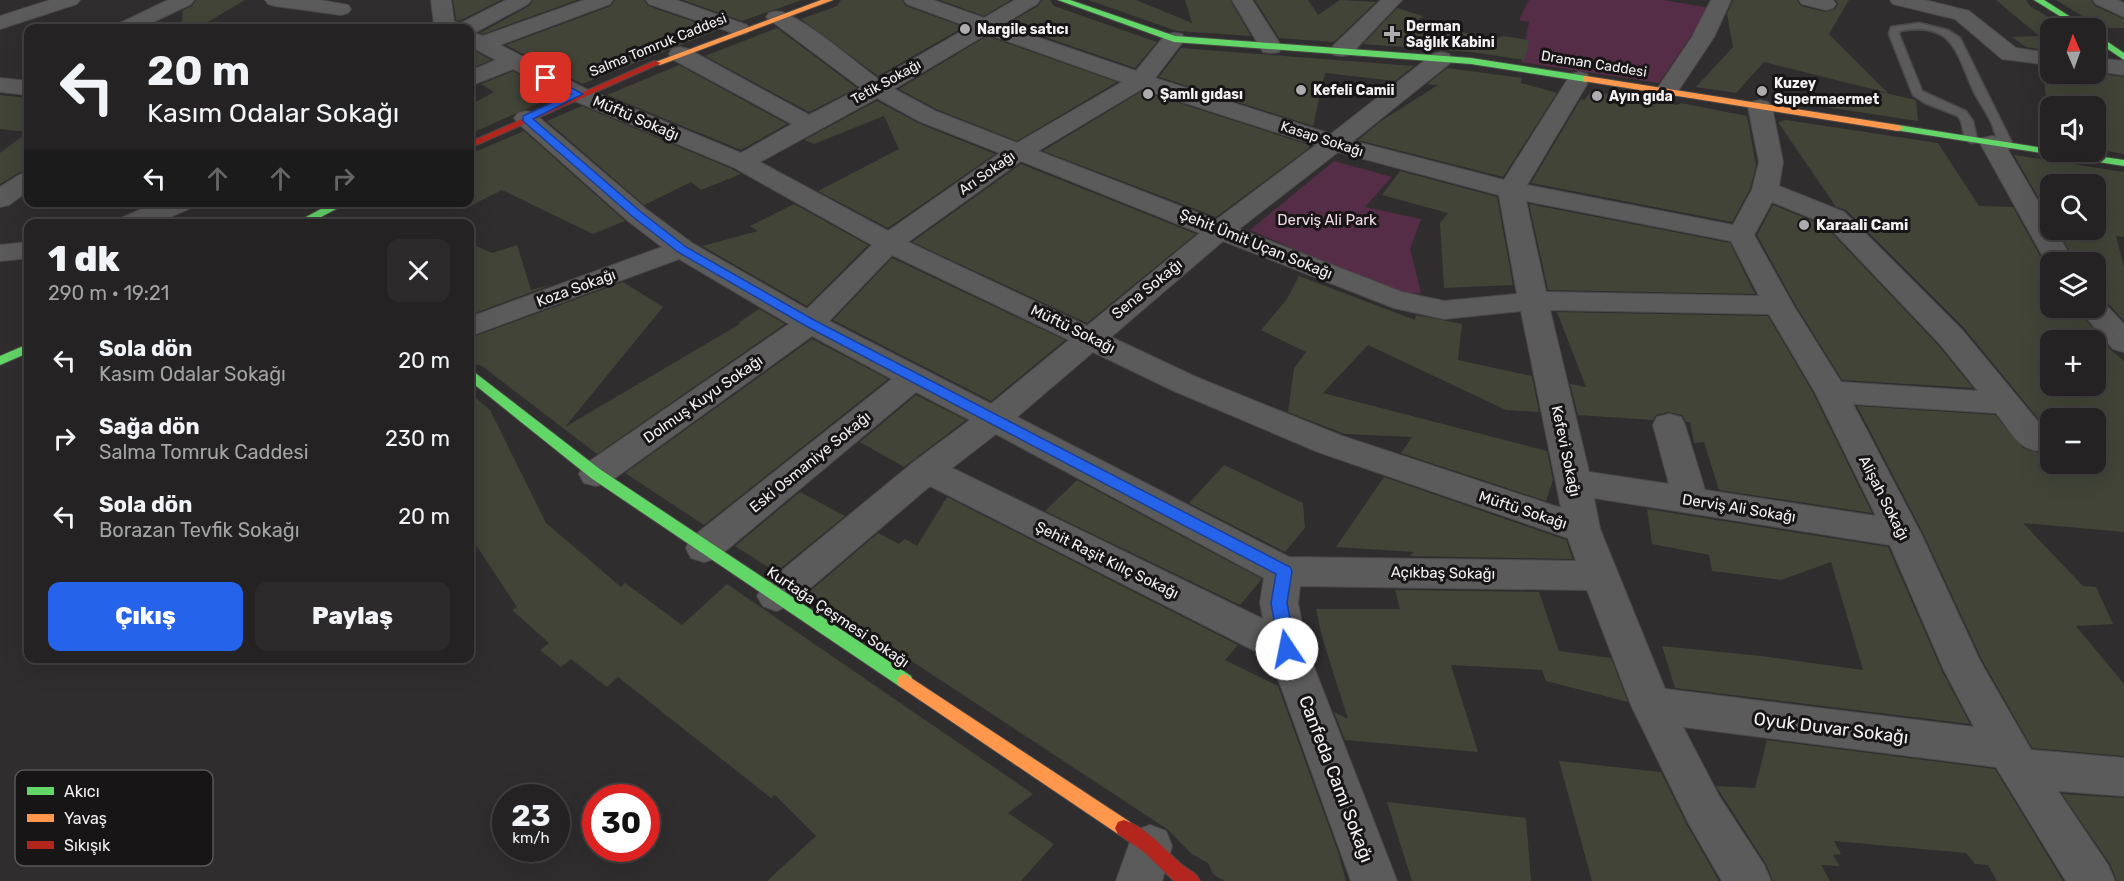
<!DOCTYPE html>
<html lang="tr">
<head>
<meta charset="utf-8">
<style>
	body { margin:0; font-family:Rubik,sans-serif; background:#2c2a2a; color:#f1f3f6; height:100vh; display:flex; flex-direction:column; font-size:22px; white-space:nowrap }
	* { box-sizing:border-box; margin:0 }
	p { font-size:20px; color:#a3a4a5 }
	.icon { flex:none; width:33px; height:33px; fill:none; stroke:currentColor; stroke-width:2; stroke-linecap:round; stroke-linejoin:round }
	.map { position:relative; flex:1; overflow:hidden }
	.details { position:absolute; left:24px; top:219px; width:450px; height:444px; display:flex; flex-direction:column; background:#242222; border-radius:12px; box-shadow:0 6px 24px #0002,0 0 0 2px #413f40 }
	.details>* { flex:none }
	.guide { position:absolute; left:24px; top:24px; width:450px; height:183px; border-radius:12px; box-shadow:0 6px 24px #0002,0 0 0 2px #413f40; background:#242222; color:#f1f3f6; overflow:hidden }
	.needle { width:39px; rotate:358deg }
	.tools { position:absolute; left:2040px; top:18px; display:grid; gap:12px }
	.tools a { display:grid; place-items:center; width:66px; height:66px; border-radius:12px; background:#242222; box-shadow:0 6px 24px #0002,0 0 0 2px #413f40; font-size:30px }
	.speed { position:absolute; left:492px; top:784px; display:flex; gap:12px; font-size:30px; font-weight:700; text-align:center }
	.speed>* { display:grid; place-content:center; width:78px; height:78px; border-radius:50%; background:#242222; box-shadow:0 6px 24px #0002,0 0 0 2px #413f40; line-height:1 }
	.speed small { font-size:15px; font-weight:400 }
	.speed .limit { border:9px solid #d22; background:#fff; color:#111 }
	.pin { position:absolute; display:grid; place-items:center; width:51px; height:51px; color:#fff; margin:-26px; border-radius:12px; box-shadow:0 3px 9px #0006 }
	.me { position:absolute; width:66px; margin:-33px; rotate:349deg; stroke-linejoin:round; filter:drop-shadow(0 0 4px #0008) }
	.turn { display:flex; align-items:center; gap:21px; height:126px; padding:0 24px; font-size:27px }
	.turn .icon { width:78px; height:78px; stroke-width:2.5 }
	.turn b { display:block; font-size:42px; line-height:51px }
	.lanes { display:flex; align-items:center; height:57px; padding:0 24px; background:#0003; justify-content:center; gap:30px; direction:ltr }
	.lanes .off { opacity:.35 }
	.round { display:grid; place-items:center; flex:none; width:63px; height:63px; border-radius:12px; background:#2c2a2a }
	.summary { display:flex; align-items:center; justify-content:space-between; height:102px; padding:0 24px }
	h1 { font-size:36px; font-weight:800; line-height:45px }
	.button { display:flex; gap:12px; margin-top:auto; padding:12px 24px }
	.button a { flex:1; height:69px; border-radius:12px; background:#2563eb; color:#fff; font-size:24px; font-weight:800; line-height:69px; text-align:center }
	.button a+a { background:#2c2a2a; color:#f1f3f6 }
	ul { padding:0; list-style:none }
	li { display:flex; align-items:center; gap:18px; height:78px; padding:0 24px }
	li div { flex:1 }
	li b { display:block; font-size:22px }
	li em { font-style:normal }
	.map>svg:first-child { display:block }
</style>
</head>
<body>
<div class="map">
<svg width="2124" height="881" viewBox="0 0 2124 881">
	<rect width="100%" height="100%" fill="#302d2e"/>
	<g fill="#552d46">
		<path d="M1529,0H1663L1710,8L1659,83L1521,62L1529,22L1519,20Z"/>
		<path d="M1334,161L1392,177L1365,207L1421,219L1410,249L1421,293L1399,294L1250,230Z"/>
	</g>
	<g fill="#414437" fill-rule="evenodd">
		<path d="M196,0H245L198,28H181L183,10L192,6Z"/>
		<path d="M453,0H501L459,21L456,20Z"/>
		<path d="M533,0H577L483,34L480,33L529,6Z"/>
		<path d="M615,0H644L648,6L718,30L582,84L506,45L611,6Z"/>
		<path d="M683,0H802L742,21Z"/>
		<path d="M841,0H902L906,6L964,27L878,76L801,19L837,6Z"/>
		<path d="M940,0H1011L984,16Z"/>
		<path d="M1042,0H1050L1054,6L1157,42L1135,68L1007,24L1038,6Z"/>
		<path d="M1088,0H1136L1192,23L1185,0H1230L1251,36L1177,31Z"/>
		<path d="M1255,0H1308L1318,15L1340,0L1376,2L1334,42L1279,38Z"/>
		<path d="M1733,0H1797L1801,6L1825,12L1835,9L1838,4L1836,0H1849L1829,34L1888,93L1764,62L1736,93L1696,87L1733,47L1727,14Z"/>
		<path d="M1996,0H2026L2030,6L2067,28H2050V51L2026,47L2012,37L2039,36Z"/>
		<path d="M2056,0H2091L2095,6L2124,19V28H2096L2092,22Z"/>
		<path d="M1397,8L1423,16L1413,25L1498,38L1503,36L1529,40L1525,60L1471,52L1363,44Z"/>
		<path d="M777,28L857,88L809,112L705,56Z"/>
		<path d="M987,36L1117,82L1017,141L936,109L899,89Z"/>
		<path d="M470,48L491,60L470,69Z"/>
		<path d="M1181,48L1271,55L1414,66L1395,81L1325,73L1313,126L1159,77Z"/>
		<path d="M679,65L787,124L741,150L607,95Z"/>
		<path d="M2042,66L2050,67V74L2096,73L2124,77V154L2096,149V106H2050V128Z"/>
		<path d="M1447,68L1522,78L1521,83L1557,93L1503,177L1358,140L1381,121L1438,85L1427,84Z"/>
		<path d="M513,71L557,95L470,134V105L494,92L481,84Z"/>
		<path d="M1142,91L1309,145V148L1216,217L1043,151Z"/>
		<path d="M1876,91L1916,100L1918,121L1826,107Z"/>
		<path d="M1591,92L1678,105L1681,103L1747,116L1756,166L1750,189L1732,222L1531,183L1581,99L1584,100Z"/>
		<path d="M0,95L28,98V132L0,129Z"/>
		<path d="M877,101L918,123L995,154L888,228L818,191L899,149L884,116L814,144L804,140Z"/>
		<path d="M582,106L732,169L741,174L701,190L691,182L644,205L547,121Z"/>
		<path d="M1786,120L1938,143L1979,206L2013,207L2044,263L2050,270V308H2076L2111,350L2124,361V532L2023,523L2083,586L2096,587L2113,624L2076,626L2124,684V756L2032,748L1982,660L1923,533L1857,406L1995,415L2023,448L2039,453L2050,451V464H2096V418H2050V433L1964,328L1846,210L1836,207L1778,122ZM2050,340H2096V386H2050Z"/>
		<path d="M524,131L625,221L593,234L502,190L470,206V154Z"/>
		<path d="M28,132V170L18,173L0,184V153Z"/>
		<path d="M2014,155L2124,172V237L2116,236L2124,267V321L2105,300L2096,298V262H2076L2057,230H2096V184H2050V218Z"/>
		<path d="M1021,164L1196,234L1087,323L912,242Z"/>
		<path d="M1400,171L1497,197L1513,285L1444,288L1440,223L1448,213L1382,195Z"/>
		<path d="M794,204L868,245L807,306L702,246L758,231L750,226Z"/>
		<path d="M1529,204L1730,243L1755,294L1548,290Z"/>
		<path d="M1773,205L1825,226L1938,345L1973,388L1842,380L1795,304L1757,235Z"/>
		<path d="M470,243L492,253L517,245L531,290L553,284L470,315Z"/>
		<path d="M892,258L1065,340L991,401L833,320Z"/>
		<path d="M1299,276L1415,320L1416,315L1462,324L1458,360L1532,376L1539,412L1506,410L1368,345L1323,393L1547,451L1553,480L1546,501L1401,453L1412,437L1345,434L1288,412L1294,368L1306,352L1261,330L1287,299Z"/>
		<path d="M623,282L663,307L565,427L740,324L738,323L759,309L785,324L597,454L482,366L470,363V338Z"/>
		<path d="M1557,312L1768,316L1813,393L1872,513L1719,490L1704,442L1694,443L1690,422H1686L1682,415L1668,412L1656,415L1653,420L1578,415L1570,384L1586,387Z"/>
		<path d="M812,339L888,379L704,525L625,473Z"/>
		<path d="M470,393L490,410L546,523L621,587L625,583L682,625L727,584L1033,794L1008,813L1054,844L1021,881H767L816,836L775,795L771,798L618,677L607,687L571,659L561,667L540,650L549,643L512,610L517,607L470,536Z"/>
		<path d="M916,395L966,420L904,467L860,442Z"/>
		<path d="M1224,465L1303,503L1305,528L1285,552L1189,503Z"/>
		<path d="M1384,477L1566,540L1573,559L1409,556L1414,552L1336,547Z"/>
		<path d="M1077,480L1262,579L1261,580L1240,605L1045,511Z"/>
		<path d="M800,492L845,516L776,572L735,546Z"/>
		<path d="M947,497L1238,645L1225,660L1278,686L1338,852L1346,881H1224L1213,874L1208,863L1192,854L1167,829L808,593L878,533L899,544L905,539L917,546Z"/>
		<path d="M1647,509L1888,547L1942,671L1970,724L1675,688L1662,646L1761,656L1863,670L1831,562L1781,580L1712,571L1709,555L1652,544Z"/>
		<path d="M1395,590L1539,592L1559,651L1611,658L1628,702L1546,681L1542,670L1451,665L1478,752L1345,740L1334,712L1348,719L1322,637L1316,609H1400Z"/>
		<path d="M1767,740L1995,769L2063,881H1997L1988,865L1975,864L1966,853L1834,841L1841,854L1833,855L1840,866L1821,865L1830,881H1773L1766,864L1716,786L1755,788Z"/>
		<path d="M1559,761L1661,772L1687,825L1719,881H1592Z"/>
		<path d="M2062,794L2124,798V881H2117L2110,864Z"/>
		<path d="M1387,802L1526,818L1531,881H1412Z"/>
	</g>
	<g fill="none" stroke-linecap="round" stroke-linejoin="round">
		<defs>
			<path id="lane" d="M1919,23L1948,30L1960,38L2013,145L2011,148L2007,149C1997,146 1995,130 1991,122C1986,111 1978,101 1973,90C1956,51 1952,21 1900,31L1899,34L1922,91L1966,111L1973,121L1977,139L1975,142L1971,143L1965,139L1961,121L1958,116L1925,103L1913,95L1889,34L1891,27Z"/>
			<g id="street">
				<path d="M50,0H80L77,4L0,29V16Z"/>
				<path d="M168,0H194L191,4L141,28H115L118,24Z"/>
				<path d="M265,0H320L348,5L351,9L348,13L341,15L275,6L268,4Z"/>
				<path d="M431,0H451L454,21L459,24L506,0H531L528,4L474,33L483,36L584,0H613L610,4L500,45L586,89L741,153L792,124L672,59L669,54L672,49L680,47L688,49L809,115L861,88L766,17L769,13C774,11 777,11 782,12C812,24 851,59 878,79L969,27L907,4L904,0H933L984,18L1015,0H1040L1037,4L1002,25L1136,71L1166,34L1174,33L1182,34L1185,39L1155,78L1331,134L1433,54L1441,52L1449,54L1452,59L1449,64L1353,141L1504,180L1571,74L1579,72L1587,74L1590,79L1527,185L1733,225L1752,190L1759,162L1748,107L1752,102L1760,100L1768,102L1772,107L1783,162L1779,186L1844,212L1962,330L2050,436L2049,449C2021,457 2012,432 1996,413L1853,404L1921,534L1980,661L2031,750L2124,758V796L2058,791L2108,865L2115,881H2066L1996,767L1683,727L1719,796L1764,865L1771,881H1722L1689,824L1631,705L1587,590L1300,586L1298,603L1307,649L1397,881H1351L1271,659L930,486L789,606L776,611L763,606L757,596L763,586L915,461L970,420L916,392L717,558L704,562L691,558L686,548L691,538L892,379L812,336L608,483L596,486L584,483L579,474L584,465L789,324L679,259L470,336V317L662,247L628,221L518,123L514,118L518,113L526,111L534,113L646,209L692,243L807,309L872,245L733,167L570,99L513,69L470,86V71L496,60L470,46V28H437L434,24ZM987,34L1122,82L1017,143L935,111L894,89ZM1142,89L1316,145L1216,220L1038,151ZM877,98L919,121L1000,153L888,231L760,162ZM1338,152L1499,195L1517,294L1444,301L1402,292L1239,229ZM1021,161L1200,233L1087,326L908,242ZM1526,201L1731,241L1759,296L1546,292ZM1772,202L1826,224L1940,344L1978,391L1841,382L1793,305L1754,235ZM1223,241L1394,308L1444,319L1521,311L1561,508L1342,436L1196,377L1111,337ZM892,255L1069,340L991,404L829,321ZM1550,310L1769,314L1815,392L1876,516L1705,490L1685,425L1681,417L1669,414L1657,417L1653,425L1669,484L1589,472ZM1093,352L1174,391L1318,452L1568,538L1576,561L1289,557L1017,417ZM996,434L1264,578L1260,603L1263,619L952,468ZM1594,498L1890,545L1944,670L1974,727L1665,689L1600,529Z"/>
				<path d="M646,0H676L747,25L750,29L747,33L740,35L733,33L649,4Z"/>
				<path d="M1232,0H1252L1282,47L1279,52L1271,53L1263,52Z"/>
				<path d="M1381,0H1402L1350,55L1342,56L1334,55L1331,50L1334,45Z"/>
				<path d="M1711,0H1731L1714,37L1674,97L1666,99L1658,97L1655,92L1692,37Z"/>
				<path d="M1799,0H1833L1836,4L1833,8L1826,10L1802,4Z"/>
				<path d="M1890,0H1925L1969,11L2016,48L2050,53V65L2002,59L1955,19L1893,4Z"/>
				<path d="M2093,0H2118L2124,3V17L2096,4Z"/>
				<path d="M2096,58L2124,61V75L2096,71Z"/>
				<path d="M0,78L28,81V95L0,92Z"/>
				<path d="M1992,136L2001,138L2004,143L2050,222V230H2055L2074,262H2050V268L2046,262L1980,143L1983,138Z"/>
				<path d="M28,172V191L9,205L0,207V187L19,175Z"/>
				<path d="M158,202H195L191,208L154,224H117L121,218Z"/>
				<path d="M28,242V258L0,261V245Z"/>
				<path d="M2096,300L2103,302L2124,324V352L2113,349L2078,308H2096Z"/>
				<path d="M1150,825L1166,831L1172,846L1162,881H1116L1134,831Z"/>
			</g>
			<g id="fast">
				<path d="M1058,0H1070L1175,36L1471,58L1586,76L1591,79L1586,82L1471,64L1174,42Z"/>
				<path d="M2034,0H2044L2088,28H2079Z"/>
				<path d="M2096,34L2124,53V60L2096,41Z"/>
				<path d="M1898,125L2050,149V152H2069L2124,160V166L1895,130V126Z"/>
				<path d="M334,202H349L308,224H293Z"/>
				<path d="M28,344V353L0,365V356Z"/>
				<path d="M470,371L474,372L601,470L911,676L913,681L911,686L905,688L899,686L591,478L470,381Z"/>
			</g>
			<g id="slow">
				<path d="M821,0H833L660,65L653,63Z"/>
				<path d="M1586,76L1898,125L1903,128L1898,131L1583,81V77Z"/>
				<path d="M905,674L1130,822L1133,828L1130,834L1124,836L1118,834L899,686L897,681L899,676Z"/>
			</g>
			<g id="jam">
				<path d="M654,61L661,63L470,148V142Z"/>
				<path d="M1124,820C1147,828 1162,847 1180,863C1187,870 1196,871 1200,881H1174L1144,852L1118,834L1115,828L1118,822Z"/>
			</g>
		</defs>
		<use href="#lane" stroke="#4b494a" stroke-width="3"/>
		<use href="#street" stroke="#4b494a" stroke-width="2"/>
		<use href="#fast" stroke="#4b494a" stroke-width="2"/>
		<use href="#slow" stroke="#4b494a" stroke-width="2"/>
		<use href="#jam" stroke="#4b494a" stroke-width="2"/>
		<use href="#lane" fill="#5c5b5b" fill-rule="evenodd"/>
		<use href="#street" fill="#5c5b5b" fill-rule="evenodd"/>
		<use href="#fast" fill="#63d668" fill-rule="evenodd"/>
		<use href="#slow" fill="#ff974d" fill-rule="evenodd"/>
		<use href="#jam" fill="#b3261e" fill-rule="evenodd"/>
	</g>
	<path fill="#2563eb" stroke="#184099" stroke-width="1.5" d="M543,76H549L583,94L533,119L641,212L686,247L814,320L1290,567L1292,571L1287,603L1296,649L1293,654L1287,656L1282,654L1279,649L1271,603L1276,574L806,326L678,252L633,217L523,121V116L571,94L543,80Z"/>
	<g fill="#afacae" stroke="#171516" stroke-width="2">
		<circle cx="965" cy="29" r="6"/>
		<path d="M1389 25h6v6h6v6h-6v6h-6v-6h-6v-6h6z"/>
		<circle cx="1301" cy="90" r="6"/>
		<circle cx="1762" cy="91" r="6"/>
		<circle cx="1148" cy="94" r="6"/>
		<circle cx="1597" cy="96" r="6"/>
		<circle cx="1804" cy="225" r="6"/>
	</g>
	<g text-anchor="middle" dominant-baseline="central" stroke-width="6" stroke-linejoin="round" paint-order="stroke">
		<g font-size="14" font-weight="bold" fill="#f4f1f3" stroke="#171516" text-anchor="start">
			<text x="1406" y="26">Derman<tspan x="1406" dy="16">Sağlık Kabini</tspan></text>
			<text x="977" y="29">Nargile satıcı</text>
			<text x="1774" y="83">Kuzey<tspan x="1774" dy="16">Supermaermet</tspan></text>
			<text x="1313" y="90">Kefeli Camii</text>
			<text x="1160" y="94">Şamlı gıdası</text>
			<text x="1609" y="96">Ayın gıda</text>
		</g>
		<g font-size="14" fill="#f4f1f3" stroke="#171516">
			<text transform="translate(658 45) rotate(-22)">Salma Tomruk Caddesi</text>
			<text transform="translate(1594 64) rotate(9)">Draman Caddesi</text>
			<text transform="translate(886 82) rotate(-29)">Tetik Sokağı</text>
			<text transform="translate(1322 139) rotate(18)">Kasap Sokağı</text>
			<text transform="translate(987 173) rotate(-35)">Arı Sokağı</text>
		</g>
		<g font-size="15" fill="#f4f1f3" stroke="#171516">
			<text transform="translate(636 118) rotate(23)">Müftü Sokağı</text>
			<text transform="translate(1256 244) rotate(22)">Şehit Ümit Uçan Sokağı</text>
			<text transform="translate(576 288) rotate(-20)">Koza Sokağı</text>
			<text transform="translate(1147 289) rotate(-39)">Sena Sokağı</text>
			<text transform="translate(1073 329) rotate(26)">Müftü Sokağı</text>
			<text transform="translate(703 399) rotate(-35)">Dolmuş Kuyu Sokağı</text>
			<text transform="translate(1566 451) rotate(78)">Kefevi Sokağı</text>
			<text transform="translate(810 462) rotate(-39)">Eski Osmaniye Sokağı</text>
			<text transform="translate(1884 498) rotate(63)">Alişah Sokağı</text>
			<text transform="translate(1739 508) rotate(9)">Derviş Ali Sokağı</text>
			<text transform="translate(1523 510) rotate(18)">Müftü Sokağı</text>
			<text transform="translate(1107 560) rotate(26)">Şehit Raşit Kılıç Sokağı</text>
			<text transform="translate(1443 573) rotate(1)">Açıkbaş Sokağı</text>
			<text transform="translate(838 617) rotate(34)">Kurtağa Çeşmesi Sokağı</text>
		</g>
		<g font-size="15" fill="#f2dae7" stroke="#171516">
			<text x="1327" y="220">Derviş Ali Park</text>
		</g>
		<g font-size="15" font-weight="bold" fill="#f4f1f3" stroke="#171516" text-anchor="start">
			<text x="1816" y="225">Karaali Cami</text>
		</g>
		<g font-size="18" fill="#f4f1f3" stroke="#171516">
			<text transform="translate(1831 728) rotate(7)">Oyuk Duvar Sokağı</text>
			<text transform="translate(1336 779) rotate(69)">Canfeda Cami Sokağı</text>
		</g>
	</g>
	<rect x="15" y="770" width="198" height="96" rx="9" fill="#171516" stroke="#595758" stroke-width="1.5"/>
	<rect x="27" y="787" width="27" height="8" fill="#63d668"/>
	<rect x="27" y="814" width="27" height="8" fill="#ff974d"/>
	<rect x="27" y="841" width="27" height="8" fill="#b3261e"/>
	<g font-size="16" fill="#f4f1f3">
		<text x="64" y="797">Akıcı</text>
		<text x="64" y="824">Yavaş</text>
		<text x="64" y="851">Sıkışık</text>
	</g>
</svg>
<div class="tools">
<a><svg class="needle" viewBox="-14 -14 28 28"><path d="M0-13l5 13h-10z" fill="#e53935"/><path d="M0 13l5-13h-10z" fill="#a3a4a5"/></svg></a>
<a><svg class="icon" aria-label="sound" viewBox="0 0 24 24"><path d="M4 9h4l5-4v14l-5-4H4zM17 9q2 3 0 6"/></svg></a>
<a><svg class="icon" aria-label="search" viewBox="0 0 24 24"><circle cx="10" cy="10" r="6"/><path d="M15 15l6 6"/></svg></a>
<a><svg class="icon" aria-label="layers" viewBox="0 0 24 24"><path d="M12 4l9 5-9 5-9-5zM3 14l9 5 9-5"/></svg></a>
<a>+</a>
<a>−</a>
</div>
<div class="speed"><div>23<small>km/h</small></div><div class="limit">30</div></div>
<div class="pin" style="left:546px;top:78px;background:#d93025"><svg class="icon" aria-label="arrive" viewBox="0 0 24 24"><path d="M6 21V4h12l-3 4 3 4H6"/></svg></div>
<svg class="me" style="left:1287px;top:649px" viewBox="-20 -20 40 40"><circle r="19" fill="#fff"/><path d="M0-13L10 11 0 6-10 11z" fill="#2563eb"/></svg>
<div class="guide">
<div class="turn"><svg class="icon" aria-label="left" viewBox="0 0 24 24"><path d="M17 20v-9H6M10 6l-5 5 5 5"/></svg><div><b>20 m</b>Kasım Odalar Sokağı</div></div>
<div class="lanes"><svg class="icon" aria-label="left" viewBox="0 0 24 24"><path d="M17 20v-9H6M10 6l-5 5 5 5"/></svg><svg class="icon off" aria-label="ahead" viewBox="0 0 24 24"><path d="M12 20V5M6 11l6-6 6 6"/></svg><svg class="icon off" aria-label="ahead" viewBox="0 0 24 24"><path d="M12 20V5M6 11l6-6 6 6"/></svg><svg class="icon off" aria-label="right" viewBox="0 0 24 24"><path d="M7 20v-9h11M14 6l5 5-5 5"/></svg></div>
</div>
<section class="details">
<div class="summary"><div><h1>1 dk</h1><p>290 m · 19:21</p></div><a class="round"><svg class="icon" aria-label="close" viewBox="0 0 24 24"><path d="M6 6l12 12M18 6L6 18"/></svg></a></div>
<ul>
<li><svg class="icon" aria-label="left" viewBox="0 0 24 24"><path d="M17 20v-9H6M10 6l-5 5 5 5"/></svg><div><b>Sola dön</b><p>Kasım Odalar Sokağı</p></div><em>20 m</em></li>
<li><svg class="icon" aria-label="right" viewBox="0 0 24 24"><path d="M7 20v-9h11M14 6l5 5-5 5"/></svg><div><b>Sağa dön</b><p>Salma Tomruk Caddesi</p></div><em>230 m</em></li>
<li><svg class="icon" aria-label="left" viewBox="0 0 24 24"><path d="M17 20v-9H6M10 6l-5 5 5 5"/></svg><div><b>Sola dön</b><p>Borazan Tevfik Sokağı</p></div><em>20 m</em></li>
</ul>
<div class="button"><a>Çıkış</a><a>Paylaş</a></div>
</section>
</div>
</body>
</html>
